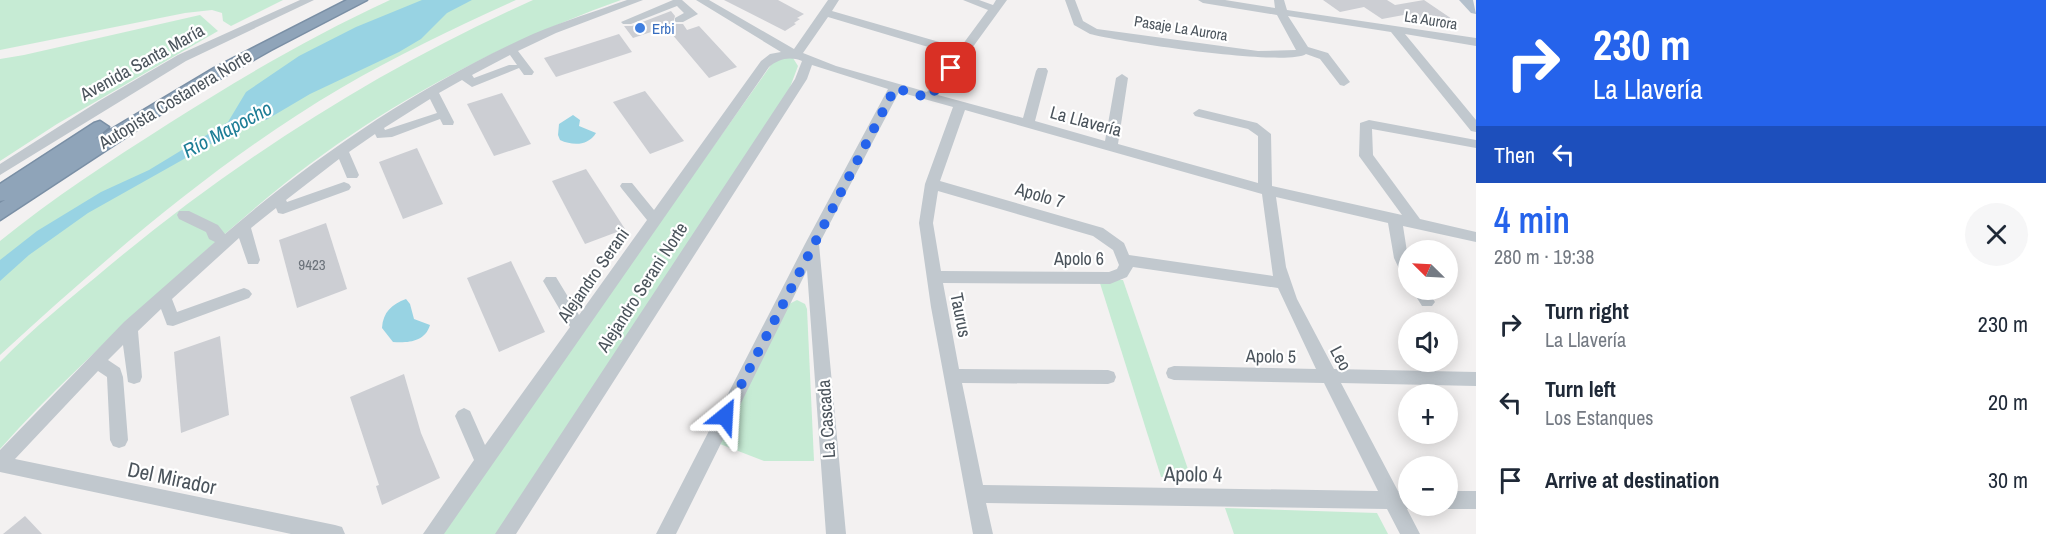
<!DOCTYPE html>
<html lang="en">
<head>
<meta charset="utf-8">
<style>
	body { margin:0; font-family:"Archivo Narrow",sans-serif; background:#f6f6f7; color:#1f2937; height:100vh; display:flex; flex-direction:column; font-size:22px; white-space:nowrap }
	* { box-sizing:border-box; margin:0 }
	p { font-size:20px; color:#747a83 }
	.icon { flex:none; width:33px; height:33px; fill:none; stroke:currentColor; stroke-width:2; stroke-linecap:round; stroke-linejoin:round }
	.map { position:relative; flex:1; overflow:hidden }
	.side { display:flex; flex-direction:column; background:#fff; width:570px }
	.side>* { flex:none }
	.banner { background:#2563eb; color:#fff; overflow:hidden }
	.needle { width:39px; rotate:294deg }
	.buttons { position:absolute; left:1398px; top:240px; display:grid; gap:12px }
	.buttons a { display:grid; place-items:center; width:60px; height:60px; border-radius:50%; background:#fff; box-shadow:0 3px 15px #0003; font-size:30px }
	.pin { position:absolute; display:grid; place-items:center; width:51px; height:51px; color:#fff; margin:-26px; border-radius:12px; box-shadow:0 3px 9px #0006 }
	.me { position:absolute; width:66px; margin:-33px; rotate:27deg; stroke-linejoin:round; filter:drop-shadow(0 0 4px #0008) }
	.turn { display:flex; align-items:center; gap:21px; height:126px; padding:0 18px; font-size:27px }
	.turn .icon { width:78px; height:78px; stroke-width:2.5 }
	.turn b { display:block; font-size:42px; line-height:51px }
	.then { display:flex; align-items:center; height:57px; padding:0 18px; background:#0003; gap:12px; font-size:22px }
	.round { display:grid; place-items:center; flex:none; width:63px; height:63px; border-radius:32px; background:#f6f6f7 }
	.headline { display:flex; align-items:center; justify-content:space-between; height:102px; padding:0 18px }
	h1 { font-size:36px; font-weight:600; line-height:45px; color:#2563eb }
	ul { padding:0; list-style:none }
	li { display:flex; align-items:center; gap:18px; height:78px; padding:0 18px }
	li div { flex:1 }
	li b { display:block; font-size:22px }
	li em { font-style:normal }
	main { display:flex; flex:1; min-height:0 }
	.map>svg:first-child { display:block }
</style>
</head>
<body>
<main>
<div class="map">
<svg width="1476" height="534" viewBox="0 0 1476 534">
	<rect width="100%" height="100%" fill="#f3f1f1"/>
	<g fill="#c6ebd4">
		<path d="M0,0H283L231,26L223,21L222,13L212,10L185,13L0,50Z"/>
		<path d="M390,0H516C457,27 397,55 341,88C217,161 106,258 0,355V241C53,198 110,161 168,124C240,78 312,36 390,0Z"/>
		<path d="M533,0H621C501,43 385,104 284,184C241,219 199,256 158,294C103,344 49,394 0,449V362C33,328 72,297 109,266C239,158 379,69 533,0Z"/>
		<path d="M200,15L218,31L57,124L0,161V59L24,55Z"/>
		<path d="M776,58H793L798,66L789,90L503,534H438Z"/>
		<path d="M1099,280H1123L1191,478L1161,477Z"/>
		<path d="M797,300L805,304L807,309L814,461H764L720,444L789,304Z"/>
		<path d="M1225,508L1377,513L1388,534H1234Z"/>
	</g>
	<g fill="#98d3e3">
		<path d="M422,0H472L447,13L421,39L399,52L310,94L266,120H257L248,123L88,213L29,255L0,281V260L37,231L101,192L149,170L228,122L246,92L299,56L356,27Z"/>
		<path d="M573,115L580,120L579,126L596,133C588,146 573,146 560,140L558,135L559,124Z"/>
		<path d="M406,299L410,304L414,319L430,325C425,342 408,343 393,342L382,328C383,312 392,304 406,299Z"/>
	</g>
	<g fill="#ccced3">
		<path d="M724,0H778L804,14L797,18L800,19L794,23L796,24L785,31Z"/>
		<path d="M1323,0H1387L1395,5L1424,0L1452,19L1426,25L1409,14L1382,19L1364,7L1340,12Z"/>
		<path d="M671,11L675,16L673,24H683L687,30L699,26L737,67L709,78L666,27L633,38L624,26H632Z"/>
		<path d="M619,34L632,52L556,77L544,58Z"/>
		<path d="M645,91L684,141L650,154L613,102Z"/>
		<path d="M502,93L531,144L494,156L467,104Z"/>
		<path d="M417,148L443,204L403,219L379,162Z"/>
		<path d="M586,169L625,229L585,244L552,181Z"/>
		<path d="M326,223L347,289L297,308L279,240Z"/>
		<path d="M511,261L545,332L499,352L467,278Z"/>
		<path d="M220,336L229,415L181,433L174,352Z"/>
		<path d="M404,374L421,433L440,478L382,505L376,486L379,485L350,397Z"/>
		<path d="M25,516L42,534H3Z"/>
	</g>
	<g fill="none" stroke-linecap="round" stroke-linejoin="round">
		<defs>
			<path id="highway" d="M347,0H367L271,50L181,101L0,220V203L5,200L0,201V184L94,123L100,121L109,127L95,139L214,68Z"/>
		</defs>
		<use href="#highway" stroke="#7a8fa5" stroke-width="3"/>
		<g fill="#c1c8ce" fill-rule="evenodd">
			<path d="M300,0H314L186,61L0,175V164L99,101L178,55Z"/>
			<path d="M627,0H643L556,33L518,51L534,72L532,75H524L519,68L472,87L462,80L439,93L454,122L453,125H443L440,119L392,137L377,138L375,134L349,152L359,175L357,178H347L339,159L286,200L287,202L344,182L349,184L351,187L349,190L283,214L278,213L276,208L251,228L260,260L258,264H248L239,238L172,299L177,312L244,288L249,290L252,294L249,298L173,326L167,325L161,309L138,331L142,377L140,382L134,384L128,382L123,345L108,360L120,368L123,377L128,440L125,446L119,448L113,446L110,440L107,377L98,371L15,459L335,525L342,527L345,534H291L0,472V450L124,322L215,242L209,239L206,232L179,219L177,215L179,211H189L218,225L225,234C316,155 422,84 533,34C564,21 596,11 627,0ZM510,55L517,65H509L474,78L472,75ZM430,99L437,113L385,130L384,128Z"/>
			<path d="M673,0H682L698,14L683,22H675V18L684,13L677,6L631,24H623L621,22Z"/>
			<path d="M696,0H709L794,49L828,0H839L832,11L960,48L988,10L963,0H979L993,5L996,0H1007L938,95L1023,118L1036,71L1038,68H1046L1048,71L1035,121L1105,141L1116,78L1122,74L1128,78L1118,144L1258,183V136L1248,129L1195,116L1193,113L1199,109L1257,123L1271,134L1272,186L1402,215L1359,156L1360,123L1369,120L1476,140V148L1372,129L1373,155L1420,219L1476,232V242L1403,226L1408,258V279L1403,277L1394,258L1388,223L1276,197L1286,267L1297,299L1334,369L1476,372V386L1341,383L1398,491H1408V506H1415L1407,509L1420,534H1400L1387,509L986,503L993,534H973L931,307L919,223L925,184L953,107L899,92L819,244L846,534H826L807,270L676,534H656L805,244L888,89L812,65L807,79L516,534H495L795,79L802,61C789,56 779,59 769,67L444,534H423L474,460L455,416L458,411L464,408L470,411L485,445L570,327L543,281L546,277H556L579,315L647,220L622,189L620,186L622,183H632L654,210L761,61L770,54L781,52ZM828,17L955,55L927,92L836,66L803,53ZM965,110L1262,194L1273,276L1129,255L1124,243L1103,228L940,181ZM938,191L1093,236L1113,250L1119,265L1117,269L1109,272L941,271L933,223ZM1133,267L1278,288L1316,369L1174,366L1168,368L1166,373L1168,378L1174,380L1324,383L1378,491L983,485L962,383L1108,384L1114,382L1116,377L1114,372L1108,370L959,369L943,283L1110,284L1127,277Z"/>
			<path d="M1065,0H1075L1083,21L1097,29L1258,51L1296,50L1277,15L1203,3L1198,0H1225L1275,8L1274,0H1284L1287,10L1476,38V46L1405,34L1476,120V132L1471,131L1391,32L1288,16L1308,47L1328,53L1350,82L1344,86L1340,85L1320,59L1306,54C1287,67 1120,42 1090,34L1074,25Z"/>
			<path d="M1412,290H1427L1435,302L1432,306H1422Z"/>
			<path d="M1448,491H1476V509H1448L1441,506H1448Z"/>
		</g>
		<path fill="#b4c0cc" fill-rule="evenodd" d="M1459,0H1473L1476,14L1471,13Z"/>
		<use href="#highway" fill="#8fa4b9" fill-rule="evenodd"/>
	</g>
	<g fill="none" stroke-linecap="round" stroke-linejoin="round">
		<path stroke="#2563eb" stroke-width="10" stroke-dasharray="0 18" d="M725,416L895,88L929,98L951,68"/>
	</g>
	<circle fill="#3f7fe0" stroke="#fff" stroke-width="2" cx="640" cy="28" r="6"/>
	<g text-anchor="middle" dominant-baseline="central" stroke-width="4.5" stroke-linejoin="round" paint-order="stroke">
		<g font-size="15" fill="#4b545c" stroke="#fff">
			<text transform="translate(1431 20) rotate(9)">La Aurora</text>
			<text transform="translate(1181 28) rotate(9)">Pasaje La Aurora</text>
		</g>
		<g font-size="15" fill="#366cbe" stroke="#fff" text-anchor="start">
			<text x="652" y="28">Erbi</text>
		</g>
		<g font-size="15" fill="#6b727a">
			<text x="312" y="264">9423</text>
		</g>
		<g font-size="18" fill="#4b545c" stroke="#fff">
			<text transform="translate(142 62) rotate(-29)">Avenida Santa María</text>
			<text transform="translate(175 99) rotate(-31)">Autopista Costanera Norte</text>
			<text transform="translate(1086 121) rotate(15)">La Llavería</text>
			<text transform="translate(1040 195) rotate(16)">Apolo 7</text>
			<text x="1079" y="258">Apolo 6</text>
			<text transform="translate(593 275) rotate(-55)">Alejandro Serani</text>
			<text transform="translate(642 287) rotate(-57)">Alejandro Serani Norte</text>
			<text transform="translate(961 315) rotate(79)">Taurus</text>
			<text transform="translate(1271 356) rotate(1)">Apolo 5</text>
			<text transform="translate(1341 358) rotate(62)">Leo</text>
			<text transform="translate(826 419) rotate(-94)">La Cascada</text>
		</g>
		<g font-size="20" font-style="italic" fill="#1d7d96" stroke="#fff">
			<text transform="translate(227 129) rotate(-28)">Río Mapocho</text>
		</g>
		<g font-size="21" fill="#4b545c" stroke="#fff">
			<text transform="translate(1193 474) rotate(1)">Apolo 4</text>
			<text transform="translate(172 478) rotate(12)">Del Mirador</text>
		</g>
	</g>
</svg>
<div class="buttons">
<a><svg class="needle" viewBox="-14 -14 28 28"><path d="M0-13l5 13h-10z" fill="#e53935"/><path d="M0 13l5-13h-10z" fill="#747a83"/></svg></a>
<a><svg class="icon" aria-label="sound" viewBox="0 0 24 24"><path d="M4 9h4l5-4v14l-5-4H4zM17 9q2 3 0 6"/></svg></a>
<a>+</a>
<a>−</a>
</div>
<div class="pin" style="left:951px;top:68px;background:#d93025"><svg class="icon" aria-label="arrive" viewBox="0 0 24 24"><path d="M6 21V4h12l-3 4 3 4H6"/></svg></div>
<svg class="me" style="left:725px;top:416px" viewBox="-20 -20 40 40"><path d="M0-17L14 15 0 8-14 15z" fill="#2563eb" stroke="#fff" stroke-width="4"/></svg>
</div>
<section class="side">
<div class="banner">
<div class="turn"><svg class="icon" aria-label="right" viewBox="0 0 24 24"><path d="M7 20v-9h11M14 6l5 5-5 5"/></svg><div><b>230 m</b>La Llavería</div></div>
<div class="then">Then<svg class="icon" aria-label="left" viewBox="0 0 24 24"><path d="M17 20v-9H6M10 6l-5 5 5 5"/></svg></div>
</div>
<div class="headline"><div><h1>4 min</h1><p>280 m · 19:38</p></div><a class="round"><svg class="icon" aria-label="close" viewBox="0 0 24 24"><path d="M6 6l12 12M18 6L6 18"/></svg></a></div>
<ul>
<li><svg class="icon" aria-label="right" viewBox="0 0 24 24"><path d="M7 20v-9h11M14 6l5 5-5 5"/></svg><div><b>Turn right</b><p>La Llavería</p></div><em>230 m</em></li>
<li><svg class="icon" aria-label="left" viewBox="0 0 24 24"><path d="M17 20v-9H6M10 6l-5 5 5 5"/></svg><div><b>Turn left</b><p>Los Estanques</p></div><em>20 m</em></li>
<li><svg class="icon" aria-label="arrive" viewBox="0 0 24 24"><path d="M6 21V4h12l-3 4 3 4H6"/></svg><div><b>Arrive at destination</b></div><em>30 m</em></li>
</ul>
</section>
</main>
</body>
</html>
